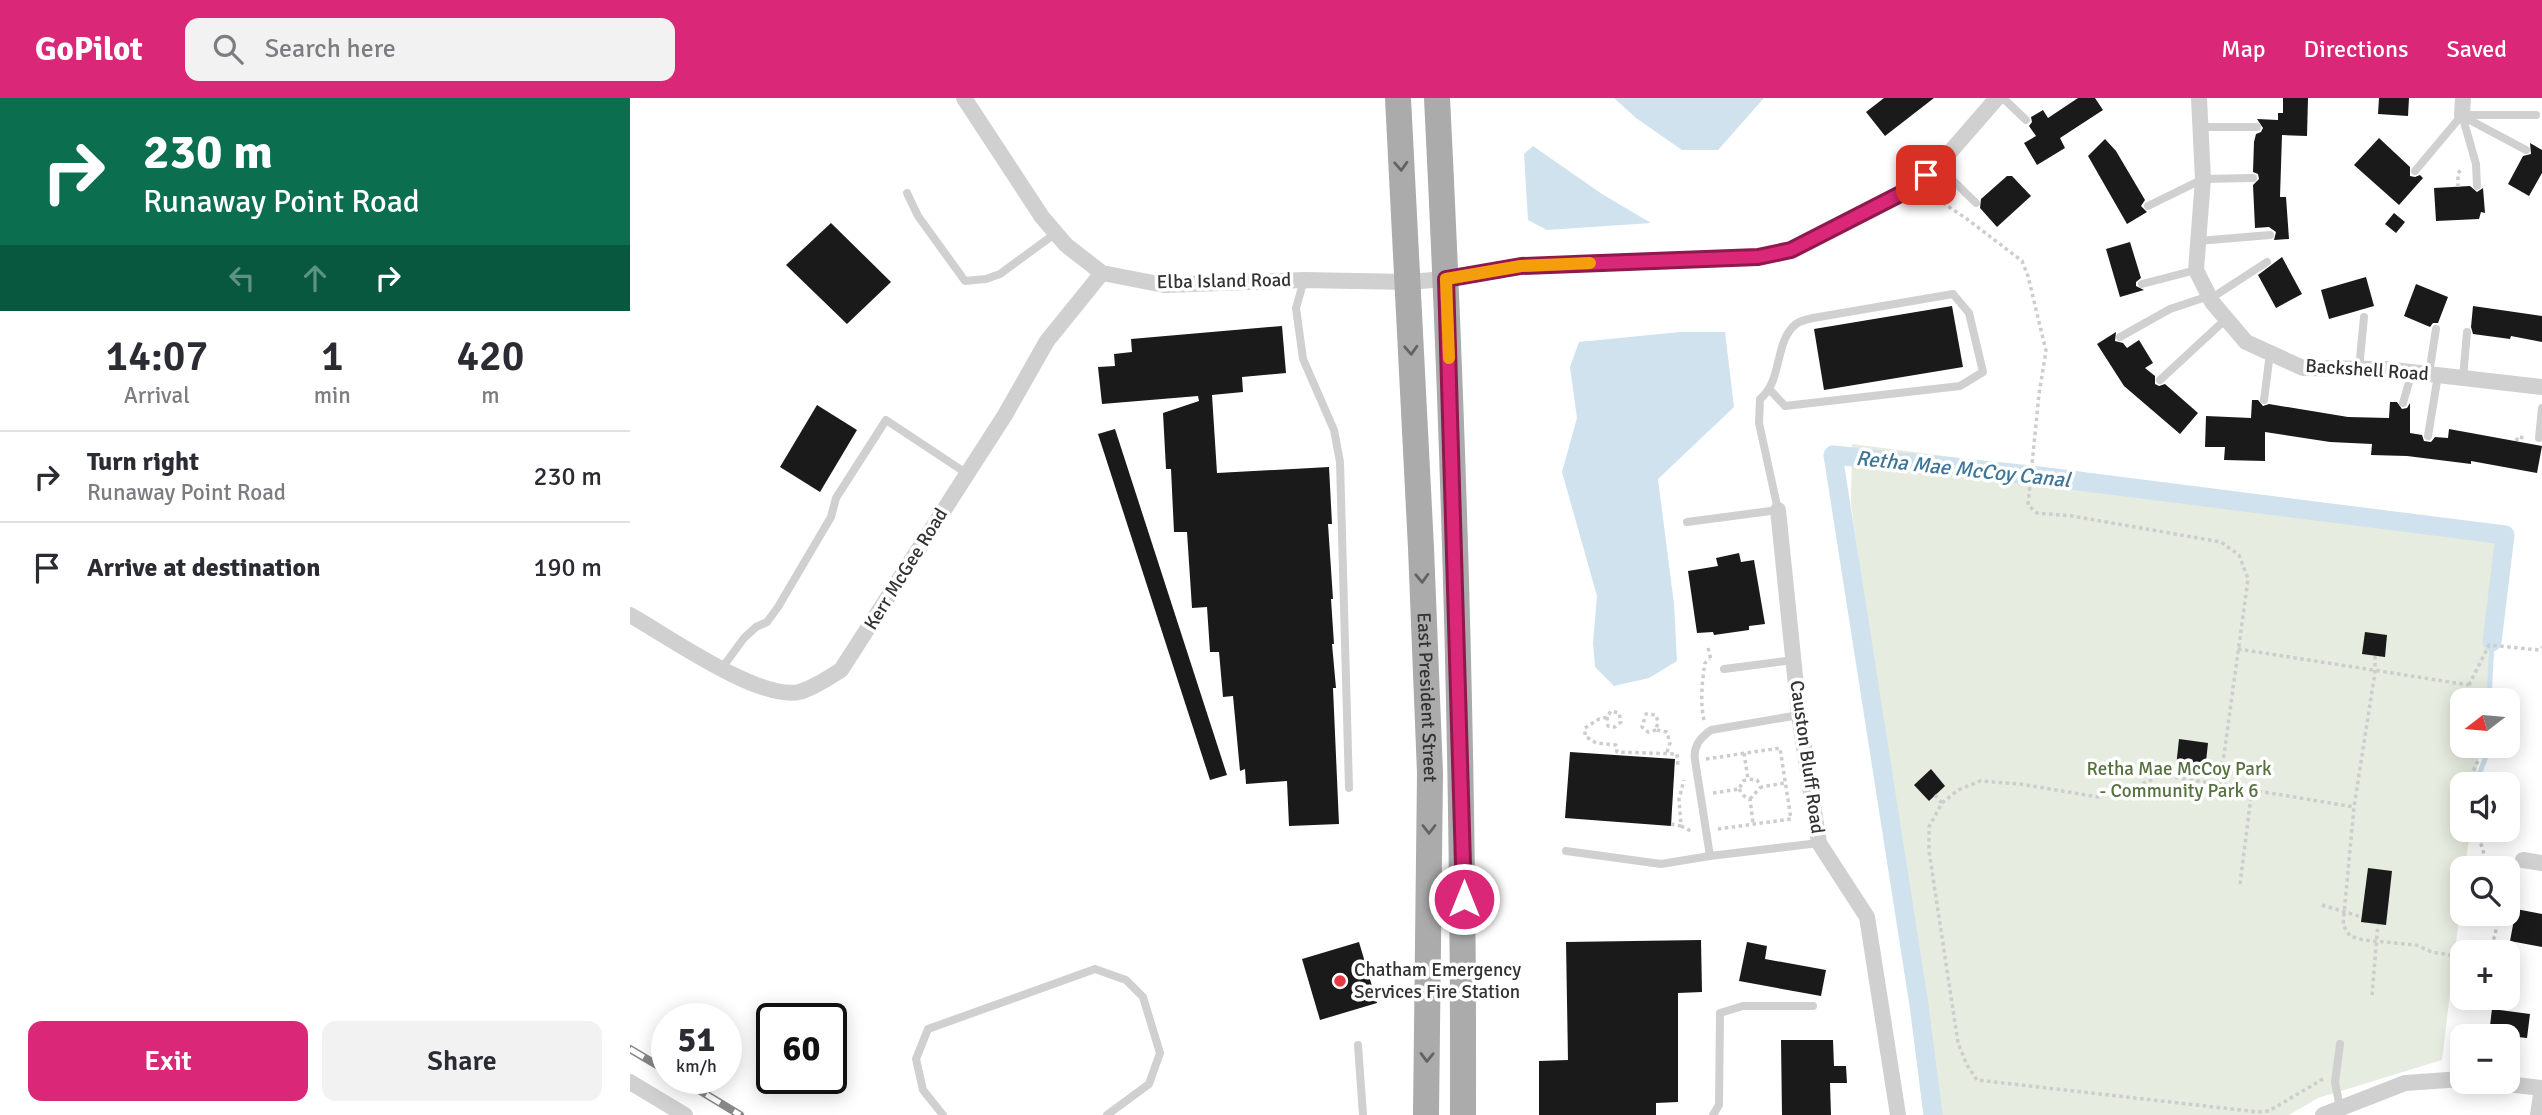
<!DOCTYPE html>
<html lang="en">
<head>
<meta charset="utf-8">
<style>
	body { margin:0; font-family:Signika,sans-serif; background:#f2f2f3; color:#2b2b33; height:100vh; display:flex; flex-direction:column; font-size:26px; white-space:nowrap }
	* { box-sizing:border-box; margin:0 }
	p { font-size:23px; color:#7c7c81 }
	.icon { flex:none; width:38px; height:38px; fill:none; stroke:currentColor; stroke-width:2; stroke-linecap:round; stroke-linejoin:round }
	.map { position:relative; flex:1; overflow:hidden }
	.sheet { display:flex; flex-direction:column; background:#fff; width:630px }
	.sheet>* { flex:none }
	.top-card { background:#0b6e4f; color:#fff; overflow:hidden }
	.needle { width:46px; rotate:254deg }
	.controls { position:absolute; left:1820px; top:590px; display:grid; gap:14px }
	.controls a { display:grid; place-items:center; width:70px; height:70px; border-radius:14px; background:#fff; box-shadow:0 4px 18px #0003; font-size:35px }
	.speed { position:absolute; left:21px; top:905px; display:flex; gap:14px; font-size:35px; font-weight:700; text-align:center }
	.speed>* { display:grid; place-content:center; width:91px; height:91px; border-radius:50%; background:#fff; box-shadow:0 4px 18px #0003; line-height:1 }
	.speed small { font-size:18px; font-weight:400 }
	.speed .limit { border:4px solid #111; border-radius:10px; background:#fff; color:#111 }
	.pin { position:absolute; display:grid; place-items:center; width:60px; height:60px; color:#fff; margin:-30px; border-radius:14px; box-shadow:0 4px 10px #0006 }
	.me { position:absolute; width:77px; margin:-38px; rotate:0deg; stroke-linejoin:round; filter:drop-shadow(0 0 5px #0008) }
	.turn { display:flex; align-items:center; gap:24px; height:147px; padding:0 28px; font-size:32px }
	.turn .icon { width:91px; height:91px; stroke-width:2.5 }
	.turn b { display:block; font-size:49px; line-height:60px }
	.lanes { display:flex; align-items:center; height:66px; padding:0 28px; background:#0003; justify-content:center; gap:35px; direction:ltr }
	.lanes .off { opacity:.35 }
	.eta { display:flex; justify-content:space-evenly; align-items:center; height:119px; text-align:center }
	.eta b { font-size:42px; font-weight:600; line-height:49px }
	.primary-button { display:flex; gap:14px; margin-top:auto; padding:14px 28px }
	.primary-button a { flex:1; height:80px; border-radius:14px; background:#db2777; color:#fff; font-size:28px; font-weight:600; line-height:80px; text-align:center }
	.primary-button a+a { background:#f2f2f3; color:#2b2b33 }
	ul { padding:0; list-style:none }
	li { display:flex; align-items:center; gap:21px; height:91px; padding:0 28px; border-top:2px solid #e1e1e2 }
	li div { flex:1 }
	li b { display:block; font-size:26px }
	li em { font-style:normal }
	header { display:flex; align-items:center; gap:42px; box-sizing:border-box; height:98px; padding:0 35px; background:#db2777; color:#fff }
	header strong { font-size:33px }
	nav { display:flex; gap:38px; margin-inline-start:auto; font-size:24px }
	.search { width:490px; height:63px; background:#f2f2f3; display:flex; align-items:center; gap:18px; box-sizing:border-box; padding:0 24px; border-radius:14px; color:#7c7c81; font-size:26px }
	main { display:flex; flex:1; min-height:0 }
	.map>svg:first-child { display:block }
</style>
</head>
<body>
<header>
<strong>GoPilot</strong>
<div class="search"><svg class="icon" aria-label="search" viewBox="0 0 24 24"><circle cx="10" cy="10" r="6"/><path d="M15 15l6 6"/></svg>Search here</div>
<nav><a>Map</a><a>Directions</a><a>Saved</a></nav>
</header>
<main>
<section class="sheet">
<div class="top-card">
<div class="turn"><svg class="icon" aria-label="right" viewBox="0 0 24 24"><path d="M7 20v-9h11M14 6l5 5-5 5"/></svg><div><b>230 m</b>Runaway Point Road</div></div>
<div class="lanes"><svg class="icon off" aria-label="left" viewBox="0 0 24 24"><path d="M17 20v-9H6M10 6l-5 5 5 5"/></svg><svg class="icon off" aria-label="ahead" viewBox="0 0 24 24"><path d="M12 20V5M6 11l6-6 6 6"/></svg><svg class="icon" aria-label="right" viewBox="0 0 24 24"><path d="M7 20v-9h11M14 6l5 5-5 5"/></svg></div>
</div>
<div class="eta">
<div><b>14:07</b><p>Arrival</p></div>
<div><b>1</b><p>min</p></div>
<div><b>420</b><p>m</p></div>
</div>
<ul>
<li><svg class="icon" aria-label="right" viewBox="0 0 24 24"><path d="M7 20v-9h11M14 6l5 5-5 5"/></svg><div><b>Turn right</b><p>Runaway Point Road</p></div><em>230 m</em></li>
<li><svg class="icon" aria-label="arrive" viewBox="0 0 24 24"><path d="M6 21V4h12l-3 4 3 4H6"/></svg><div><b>Arrive at destination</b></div><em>190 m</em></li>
</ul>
<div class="primary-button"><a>Exit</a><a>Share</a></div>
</section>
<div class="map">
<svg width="1912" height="1017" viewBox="0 0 1912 1017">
	<rect width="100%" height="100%" fill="#fff"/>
	<path fill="#e6ecdf" d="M1222,346L1876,430L1856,602H1832V648H1850L1845,686H1832V732H1840L1835,770H1832V795L1812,962L1688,1000L1659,1017H1303L1221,406Z"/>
	<g fill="#cfe2ee">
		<path d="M984,0H1134L1088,52H1052L1006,20Z"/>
		<path d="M903,48L972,96L1021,125L917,132L898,122L894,56Z"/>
		<path d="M1050,234H1095L1104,309L1028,381L1044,506L1047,563L1019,580L984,588L965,569L963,545L967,498L932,374L947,320L940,269L949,244Z"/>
	</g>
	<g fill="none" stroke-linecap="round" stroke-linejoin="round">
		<g stroke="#cfe2ee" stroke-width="5">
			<path d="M1859,602L1862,544"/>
			<path d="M1850,674L1860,648"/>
		</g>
		<path stroke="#cfe2ee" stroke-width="19" d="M1303,1017L1289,907L1203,357L1401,377L1875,437L1862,544"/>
	</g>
	<g fill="#1a1a1a">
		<path d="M1254,0H1304L1255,38L1236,14Z"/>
		<path d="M1448,0H1465L1473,12L1430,40L1435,50L1407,67L1394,45L1406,38L1399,28L1402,24L1401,19L1413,12L1418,20Z"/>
		<path d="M1653,0H1678L1677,38L1652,37L1650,99H1656L1659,141L1644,142L1646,134L1639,129L1625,130L1623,87L1629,81L1628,76L1623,74L1624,44L1626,36L1631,34L1633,30L1627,21L1648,22V15H1653Z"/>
		<path d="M1749,0H1779L1778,18L1748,16Z"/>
		<path d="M1749,40L1780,69V78L1785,79L1790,77L1793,80L1769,107L1724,67Z"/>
		<path d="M1475,41L1486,53L1515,102L1511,108L1517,114L1497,126L1458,58Z"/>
		<path d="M1900,45L1912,52V75L1899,98L1878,86L1893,58L1901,56Z"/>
		<path d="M1377,78H1382L1401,98L1367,129L1350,110L1351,101Z"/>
		<path d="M1840,88L1847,94L1853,90L1855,115L1851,114L1849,121L1806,123L1804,90Z"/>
		<path d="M1764,115L1775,124L1766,135L1755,126Z"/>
		<path d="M201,125L261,184L217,226L156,167Z"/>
		<path d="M1500,144L1511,180L1506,184V188L1514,192L1490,199L1476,151Z"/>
		<path d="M1652,159L1672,196L1646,210L1628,177Z"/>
		<path d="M1736,179L1744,208L1699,221L1691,192Z"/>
		<path d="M1786,186L1818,199L1808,225H1803L1800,229L1774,218Z"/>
		<path d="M1322,208L1333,269L1194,292L1184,231Z"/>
		<path d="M1843,208L1912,218V244L1881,238L1880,241L1843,236L1841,229Z"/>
		<path d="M652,228L656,275L612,279L613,294L582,297L587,375L699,369L702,426H698L703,501H701L704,546H702L706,590H703L709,726L659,728L657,683L616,686L615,671L610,673L603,598L593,599L589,554H580L577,509L562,510L557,434H544L541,371H536L533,315L569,303L568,298L472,306L468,269L485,268L484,256L502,254L501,241Z"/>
		<path d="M1486,234L1485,243L1493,245L1497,250L1509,242L1523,265L1515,270L1525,278V286L1529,288L1535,286L1568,315L1550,336L1494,288L1467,246Z"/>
		<path d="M1622,302H1628L1633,308L1639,306L1718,319L1759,320L1760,304H1767L1772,311L1777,310L1780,305V335L1792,337L1794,343L1801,344L1805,339L1818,340L1819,331L1912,348L1907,375L1841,363V366L1777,358L1741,357L1742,346L1700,344L1635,334V363L1594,362L1595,349H1575L1576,318L1621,320Z"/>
		<path d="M187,307L227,332L190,394L150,369Z"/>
		<path d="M485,331L597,677L580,682L468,336Z"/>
		<path d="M1109,455L1111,464L1124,462L1135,526L1119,528V532L1084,537L1083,534L1067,535L1058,473L1088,468L1086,460Z"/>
		<path d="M1735,534L1757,537L1755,559L1732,556Z"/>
		<path d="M1549,641L1578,645L1575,673L1546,669Z"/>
		<path d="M940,654L1045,661L1041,728L935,720Z"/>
		<path d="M1301,671L1315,688L1299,703L1284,687Z"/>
		<path d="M1738,770L1762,773L1756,827L1731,824Z"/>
		<path d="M1886,811L1912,816V849L1880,843Z"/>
		<path d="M1071,842L1072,894L1048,895V1004L1026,1005V1017H909V963L938,962L936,844Z"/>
		<path d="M729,844L747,905L690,922L672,861Z"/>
		<path d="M1117,844L1137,848L1135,861L1196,872L1191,898L1109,883Z"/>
		<path d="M1862,911L1900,916L1897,940L1859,936Z"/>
		<path d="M1151,942H1203L1204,968H1216L1217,985H1200L1201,1017H1152Z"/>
	</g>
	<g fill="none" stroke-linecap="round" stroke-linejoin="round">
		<g stroke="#cdcdcd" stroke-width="3.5" stroke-dasharray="3.5 3.5" stroke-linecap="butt">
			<path d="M1828,89V75L1833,70"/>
			<path d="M1301,97L1337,121L1392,163L1398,178L1416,253L1409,296L1398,407L1407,415L1442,418L1591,444L1609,457L1618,481L1590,686"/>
			<path d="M1887,343V339L1896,340"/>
			<path d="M1078,550L1081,562"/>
			<path d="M1608,551L1839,587L1845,602"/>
			<path d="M1745,558V574L1724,709L1713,827L1720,838L1733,842L1786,847L1802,854L1832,859"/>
			<path d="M1839,587L1859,547L1909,552L1912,549"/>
			<path d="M977,619L978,628L985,629L991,624L989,615L981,613L977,619L969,621L955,630V638L966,645L986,647L987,654L1047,656L1048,669"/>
			<path d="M1074,622C1070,605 1072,583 1075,565L1080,561"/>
			<path d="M1026,632L1018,634L1012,629L1016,616L1026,617L1028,624L1026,632L1037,634L1040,645L1036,657"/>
			<path d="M1114,655L1118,681L1127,682L1131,689L1155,685"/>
			<path d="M1076,661L1150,650L1161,721L1088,731"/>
			<path d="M1840,686L1842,675L1855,648"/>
			<path d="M1109,691L1114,698L1120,701L1123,725"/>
			<path d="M1083,695L1109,691L1113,683L1118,681"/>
			<path d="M1305,697L1312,705"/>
			<path d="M1120,701L1131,689"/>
			<path d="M1041,726L1051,728L1049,701L1054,682"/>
			<path d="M1051,728L1063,734"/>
			<path d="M1847,732L1858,770"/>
			<path d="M1610,786L1622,691"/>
			<path d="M1692,807L1732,819"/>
			<path d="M1857,854L1865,838L1868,816"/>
			<path d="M1742,897L1748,826"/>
			<path d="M1693,981L1639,1013L1628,1014L1347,982L1337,967L1328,945L1299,753V729L1312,705L1328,692L1350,683L1390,686L1468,699L1507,688L1532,677L1724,709"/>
		</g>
		<g stroke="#d0d0d0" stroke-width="8">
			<path d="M1373,0L1396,22"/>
			<path d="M1832,17H1906"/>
			<path d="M1832,17L1846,66L1847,88"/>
			<path d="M1834,19L1896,52"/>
			<path d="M1571,29H1627"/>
			<path d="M1306,66L1346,105"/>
			<path d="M1785,73L1832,17"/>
			<path d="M277,95L288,118L335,183L356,181L370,176L426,135"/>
			<path d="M1518,108L1573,81L1623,80"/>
			<path d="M1568,143L1640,137"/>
			<path d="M674,182L666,210L673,261L704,332L710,364L719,690"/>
			<path d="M1512,186L1566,172"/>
			<path d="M1580,201L1637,164"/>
			<path d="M1490,239L1540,211L1579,198"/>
			<path d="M1729,271L1734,219"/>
			<path d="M1799,276L1806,231"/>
			<path d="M1833,280L1837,234"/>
			<path d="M1530,282L1596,221"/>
			<path d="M1634,302L1640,255"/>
			<path d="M1773,305L1782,274"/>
			<path d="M1798,338L1808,277"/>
			<path d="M1909,340L1912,310"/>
			<path d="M1057,424L1148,412L1129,325L1130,301C1153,283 1144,243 1166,226C1170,223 1178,221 1183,220L1323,196L1339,215L1353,274L1330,288L1155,308L1141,293"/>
			<path d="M92,570L114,540L126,529L137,524L148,509L201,419L206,400L256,322L336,375"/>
			<path d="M1094,571L1163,562"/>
			<path d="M1169,617L1081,632C1070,640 1063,648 1065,662L1080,758L1189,745"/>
			<path d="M936,753L1031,766L1080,758"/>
			<path d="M728,947L733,1017"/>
			<path d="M1710,1010L1705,984L1710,946"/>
			<path d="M313,1017L293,992L286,961L298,931L465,871L496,882L513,899L530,955L519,986L477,1017"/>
			<path d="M1083,1017L1089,1007L1090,915L1113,908H1183"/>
		</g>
		<g stroke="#d0d0d0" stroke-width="16">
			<path d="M334,0L412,119L436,147L472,175L534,187L674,182L778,184L816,181L891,168L1128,159L1161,152L1286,88L1321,53L1367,0"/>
			<path d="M1569,0L1573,81L1566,172L1582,204L1616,244L1673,270L1755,271L1912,289"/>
			<path d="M1832,17L1833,0"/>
			<path d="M1148,412L1169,617L1189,745L1237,819L1268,1017"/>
			<path d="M0,517C36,537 129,603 169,594C184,590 198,580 211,572L375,317L417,243L472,175"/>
			<path d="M1893,762L1912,765"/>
			<path d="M0,984L55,1017"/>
			<path d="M1859,984L1912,990"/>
			<path d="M1693,1017L1775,985L1832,981"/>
			<path d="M1908,1017L1912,990"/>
		</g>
		<g stroke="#ababab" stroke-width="26">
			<path id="s1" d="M768,0L791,450L800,675L796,1017"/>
			<path d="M807,0C824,339 834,678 833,1017"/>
		</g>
		<defs>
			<g id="rail">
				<path d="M0,951L37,973"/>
				<path d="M49,980L110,1017"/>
			</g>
		</defs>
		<use href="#rail" stroke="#888" stroke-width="8"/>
		<use href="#rail" stroke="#fff" stroke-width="5" stroke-dasharray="16" stroke-linecap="butt"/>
	</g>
	<defs><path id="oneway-chevron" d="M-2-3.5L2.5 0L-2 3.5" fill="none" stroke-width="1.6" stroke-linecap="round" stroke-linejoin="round" transform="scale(1.75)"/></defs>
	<g stroke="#636363">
		<use href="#oneway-chevron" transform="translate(771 68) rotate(87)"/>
		<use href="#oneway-chevron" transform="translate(781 252) rotate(87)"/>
		<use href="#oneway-chevron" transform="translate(792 480) rotate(88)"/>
		<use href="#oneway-chevron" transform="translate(799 731) rotate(90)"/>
		<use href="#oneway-chevron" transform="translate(797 959) rotate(91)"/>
	</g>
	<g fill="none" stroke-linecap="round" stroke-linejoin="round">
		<defs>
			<path id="route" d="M834,801L816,181L891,168L1128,159L1161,152L1286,88L1296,77"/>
		</defs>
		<use href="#route" stroke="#8e194d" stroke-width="18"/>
		<use href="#route" stroke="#db2777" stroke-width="12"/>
		<path stroke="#f59e0b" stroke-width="12" d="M819,260L816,181L891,168L960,165"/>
	</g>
	<circle fill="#e63946" stroke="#fff" stroke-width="2.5" cx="710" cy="883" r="7"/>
	<g text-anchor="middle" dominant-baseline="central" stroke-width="7" stroke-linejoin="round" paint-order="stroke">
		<g font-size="19" fill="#333" stroke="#fff">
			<text transform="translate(594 183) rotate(-1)">Elba Island Road</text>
			<text transform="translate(1737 272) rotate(4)">Backshell Road</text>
			<text transform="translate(276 471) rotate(-58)">Kerr McGee Road</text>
			<text stroke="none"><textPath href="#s1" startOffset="600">East President Street</textPath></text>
			<text transform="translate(1177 659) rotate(82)">Causton Bluff Road</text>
		</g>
		<g font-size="19" fill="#56703f" stroke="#fff">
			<text x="1549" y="671">Retha Mae McCoy Park<tspan x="1549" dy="22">- Community Park 6</tspan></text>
		</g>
		<g font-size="19" fill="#333" stroke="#fff" text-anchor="start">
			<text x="724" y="872">Chatham Emergency<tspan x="724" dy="22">Services Fire Station</tspan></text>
		</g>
		<g font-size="21" font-style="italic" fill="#3f7597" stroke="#fff">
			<text transform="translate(1333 371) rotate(6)">Retha Mae McCoy Canal</text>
		</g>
	</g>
</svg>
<div class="controls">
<a><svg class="needle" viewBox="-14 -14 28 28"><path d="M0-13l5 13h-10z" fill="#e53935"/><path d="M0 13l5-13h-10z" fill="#7c7c81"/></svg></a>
<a><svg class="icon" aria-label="sound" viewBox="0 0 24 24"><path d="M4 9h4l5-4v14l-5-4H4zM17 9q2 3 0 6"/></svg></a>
<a><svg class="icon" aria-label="search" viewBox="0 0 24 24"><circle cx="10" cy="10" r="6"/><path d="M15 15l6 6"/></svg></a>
<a>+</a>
<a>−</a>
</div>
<div class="speed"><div>51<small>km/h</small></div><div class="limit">60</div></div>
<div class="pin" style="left:1296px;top:77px;background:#d93025"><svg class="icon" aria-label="arrive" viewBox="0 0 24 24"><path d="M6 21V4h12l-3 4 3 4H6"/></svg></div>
<svg class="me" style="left:834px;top:801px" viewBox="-20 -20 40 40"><circle r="17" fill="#db2777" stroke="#fff" stroke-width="3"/><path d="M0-11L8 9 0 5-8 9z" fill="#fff"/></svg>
</div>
</main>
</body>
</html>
